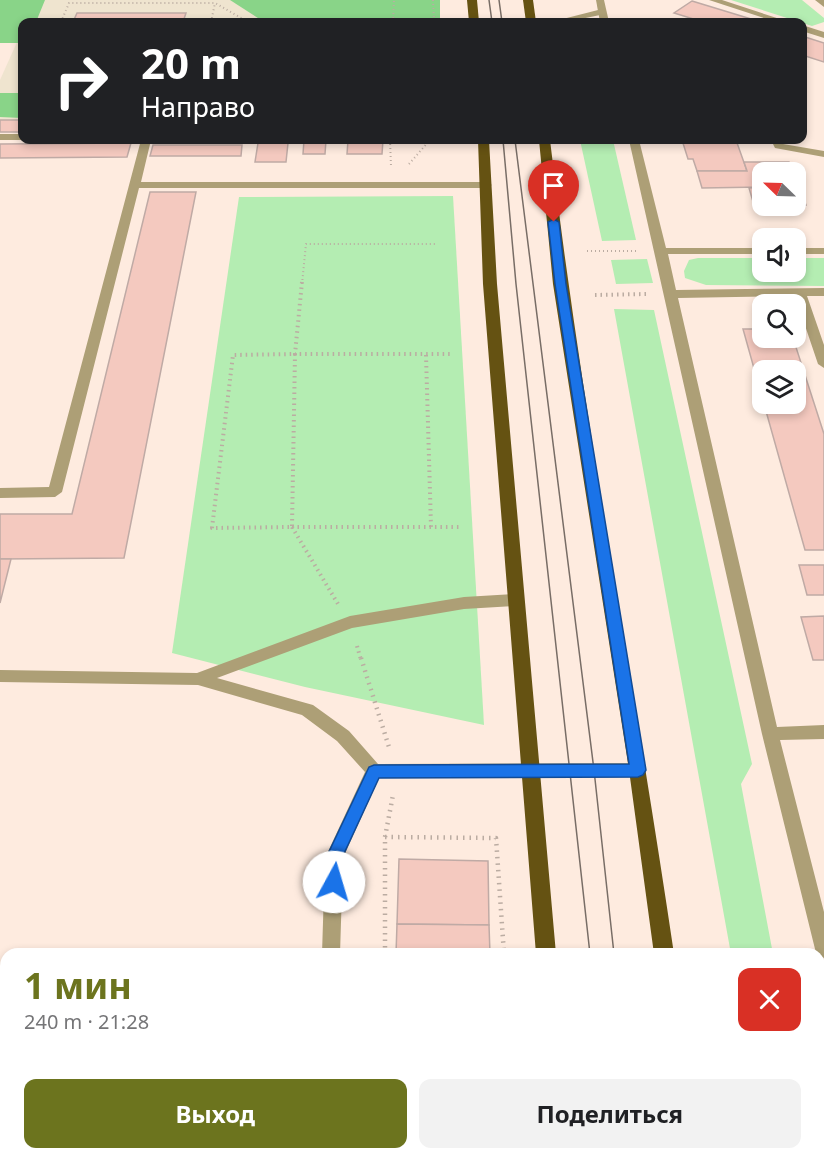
<!DOCTYPE html>
<html lang="ru">
<head>
<meta charset="utf-8">
<style>
	body { margin:0; font-family:"Noto Sans",sans-serif; background:#f2f2f2; color:#202124; height:100vh; display:flex; flex-direction:column; font-size:22px; white-space:nowrap }
	* { box-sizing:border-box; margin:0 }
	p { font-size:20px; color:#757577 }
	.icon { flex:none; width:33px; height:33px; fill:none; stroke:currentColor; stroke-width:2; stroke-linecap:round; stroke-linejoin:round }
	.map { position:relative; flex:1; overflow:hidden }
	.panel { position:absolute; left:0px; top:948px; width:825px; height:212px; display:flex; flex-direction:column; background:#fff; border-radius:18px 18px 0 0; box-shadow:0 3px 9px #0003 }
	.panel>* { flex:none }
	.hud { position:absolute; left:18px; top:18px; width:789px; height:126px; border-radius:12px; box-shadow:0 3px 9px #0003; background:#202124; color:#fff; overflow:hidden }
	.needle { width:39px; rotate:293deg }
	.tools { position:absolute; left:752px; top:162px; display:grid; gap:12px }
	.tools a { display:grid; place-items:center; width:54px; height:54px; border-radius:12px; background:#fff; box-shadow:0 3px 9px #0003; font-size:30px }
	.pin { position:absolute; display:grid; place-items:center; width:51px; height:51px; color:#fff; margin:-62px -26px; border-radius:50% 50% 50% 0; rotate:-45deg; box-shadow:0 0 6px #0007 }
	.pin .icon { rotate:45deg }
	.me { position:absolute; width:66px; margin:-33px; rotate:6deg; stroke-linejoin:round; filter:drop-shadow(0 0 4px #0008) }
	.turn { display:flex; align-items:center; gap:21px; height:126px; padding:0 24px; font-size:27px }
	.turn .icon { width:78px; height:78px; stroke-width:2.5 }
	.turn b { display:block; font-size:42px; line-height:51px }
	.round { display:grid; place-items:center; flex:none; width:63px; height:63px; border-radius:12px; background:#f2f2f2 }
	.headline { display:flex; align-items:center; justify-content:space-between; height:102px; padding:0 24px }
	h1 { font-size:36px; font-weight:700; line-height:45px; color:#6c741e }
	.primary-button { display:flex; gap:12px; margin-top:auto; padding:12px 24px }
	.primary-button a { flex:1; height:69px; border-radius:12px; background:#6c741e; color:#fff; font-size:24px; font-weight:700; line-height:69px; text-align:center }
	.primary-button a+a { background:#f2f2f2; color:#202124 }
	.map>svg:first-child { display:block }
</style>
</head>
<body>
<div class="map">
<svg width="824" height="1159" viewBox="0 0 824 1159">
	<rect width="100%" height="100%" fill="#feebdf"/>
	<g fill="#efe4cf">
		<path d="M36,0H315L313,22H26Z"/>
		<path d="M22,31V120H0V80Z"/>
	</g>
	<g fill="#b4edb2">
		<path d="M731,0H802L824,18V22L812,26Z"/>
		<path d="M580,140H613L636,240L602,241Z"/>
		<path d="M453,196L484,725L305,687L172,653L239,197Z"/>
		<path d="M698,258H762V272H795V258H824V286L706,285L685,278L684,271L689,260Z"/>
		<path d="M647,259L653,283L616,284L611,260Z"/>
		<path d="M614,309L654,310L752,764L741,784L773,954H731Z"/>
		<path d="M819,1121L824,1145V1159H768L767,1154H819Z"/>
	</g>
	<g fill="#89d488">
		<path d="M0,0H45L36,22H22V43H0Z"/>
		<path d="M230,0H440V22H264Z"/>
		<path d="M0,93H22V118L0,117Z"/>
	</g>
	<g fill="#f4c9bf" stroke="#bfaaa5" stroke-width="1.5">
		<path d="M692,1L761,22H703L674,13Z"/>
		<path d="M77,13H186L183,22H73Z"/>
		<path d="M802,36L824,43V62L802,55Z"/>
		<rect x="0" y="120" width="22" height="12"/>
		<path d="M304,140H326L325,154H303Z"/>
		<path d="M348,140H383L382,154H347Z"/>
		<path d="M682,140H736L747,171H697L693,159H688Z"/>
		<path d="M131,143L127,157L0,158V144Z"/>
		<path d="M258,143H288L286,162H255Z"/>
		<path d="M153,145H242L241,156H150Z"/>
		<path d="M744,162H789L793,172H762V187L702,188L697,171H747Z"/>
		<path d="M762,187V205H754L749,188Z"/>
		<path d="M795,187H799L806,205H795Z"/>
		<path d="M150,192H196L124,558L0,559V514H72Z"/>
		<path d="M743,329H762V338H793L824,434V550H805L764,404H795V370H762V397Z"/>
		<path d="M0,559H11L0,603Z"/>
		<path d="M799,565H824V595H807Z"/>
		<path d="M824,616V660H813L801,617Z"/>
		<path d="M399,859L488,861L489,925L397,924Z"/>
		<path d="M397,924L489,925L490,954H396Z"/>
		<path d="M392,1154H495L496,1159H392Z"/>
	</g>
	<g fill="none" stroke-linecap="round" stroke-linejoin="round">
		<g stroke="#bbaca2" stroke-width="2" stroke-dasharray="1 3" stroke-linecap="butt">
			<path d="M433,0L434,22"/>
			<path d="M61,22L69,3H215L248,22"/>
			<path d="M211,22L215,3"/>
			<path d="M393,22L394,0"/>
			<path d="M390,140L391,166"/>
			<path d="M409,164L430,140"/>
			<path d="M587,251H637"/>
			<path d="M302,284L306,244H435"/>
		</g>
		<g stroke="#bbaca2" stroke-width="4" stroke-dasharray="1.5 4" stroke-linecap="butt">
			<path d="M302,282L295,354H452"/>
			<path d="M595,295L646,294"/>
			<path d="M295,354L292,527L212,528L233,355Z"/>
			<path d="M426,355L431,527H460"/>
			<path d="M292,527L338,604"/>
			<path d="M292,527H431"/>
			<path d="M357,646L361,660"/>
		</g>
		<g stroke="#bbaca2" stroke-width="4.5" stroke-dasharray="1.5 5" stroke-linecap="butt">
			<path d="M361,658L389,747"/>
			<path d="M385,837L393,795"/>
			<path d="M385,954V837L496,838L504,954"/>
			<path d="M382,1154V1159"/>
			<path d="M515,1154L516,1159"/>
		</g>
		<g fill="#ad9f76" fill-rule="evenodd">
			<path d="M596,0H604L609,22H600Z"/>
			<path d="M709,0H722L789,22H776Z"/>
			<path d="M815,0H824V7Z"/>
			<path d="M802,25L824,32V38L802,31Z"/>
			<path d="M0,134H22V140H24H0Z"/>
			<path d="M141,140H151L141,182H487L492,185L487,188H139L62,492L55,497L0,498V488L49,487Z"/>
			<path d="M629,140H639L666,248H762V254H668L676,290L824,288V296H807L824,345V368L818,364L795,296L678,298L777,727L824,725V739L780,740L824,912V958L817,954L815,949L762,734Z"/>
			<path d="M771,140H781L783,144L824,151V157L775,148Z"/>
			<rect x="795" y="248" width="29" height="6"/>
			<path d="M516,594L521,596L524,600L521,604L516,606L464,609L352,628L217,678L313,705L349,731L378,764L638,763L644,765L646,770L644,775L638,777L379,778L343,858L340,954H322L325,858L365,772L337,741L302,715L198,685L0,682V670L197,673L350,616L464,597Z"/>
			<path d="M315,1154H335L336,1159H314Z"/>
		</g>
		<path fill="#ad9f76" fill-rule="evenodd" d="M602,9L605,10V14L566,22H551Z"/>
		<g fill="#655212" fill-rule="evenodd">
			<path d="M467,0H477L479,22H469Z"/>
			<path d="M523,0H533L536,22H526Z"/>
			<path d="M478,140H489L497,284L556,954H536L483,284Z"/>
			<path d="M539,140H550C582,413 634,682 674,954H654L629,770L553,284Z"/>
			<path d="M550,1154H573L575,1159H551Z"/>
			<path d="M679,1154H702L704,1159H680Z"/>
		</g>
		<g stroke="#786d66" stroke-width="1.5">
			<path d="M489,0L492,22"/>
			<path d="M499,0L502,22"/>
			<path d="M503,140L516,284L590,954"/>
			<path d="M515,140L594,770L614,954"/>
			<path d="M612,1154L613,1159"/>
			<path d="M636,1154L637,1159"/>
		</g>
	</g>
	<path fill="#1a73e8" stroke="#114b97" stroke-width="1.5" d="M554,219L559,222L566,284L646,770L643,775L638,777L379,778L342,858V882L339,887L334,890L328,887L325,882L326,858L369,767L374,765L629,764L555,284L548,222Z"/>
</svg>
<div class="tools">
<a><svg class="needle" viewBox="-14 -14 28 28"><path d="M0-13l5 13h-10z" fill="#e53935"/><path d="M0 13l5-13h-10z" fill="#757577"/></svg></a>
<a><svg class="icon" aria-label="sound" viewBox="0 0 24 24"><path d="M4 9h4l5-4v14l-5-4H4zM17 9q2 3 0 6"/></svg></a>
<a><svg class="icon" aria-label="search" viewBox="0 0 24 24"><circle cx="10" cy="10" r="6"/><path d="M15 15l6 6"/></svg></a>
<a><svg class="icon" aria-label="layers" viewBox="0 0 24 24"><path d="M12 4l9 5-9 5-9-5zM3 14l9 5 9-5"/></svg></a>
</div>
<div class="pin" style="left:554px;top:222px;background:#d93025"><svg class="icon" aria-label="arrive" viewBox="0 0 24 24"><path d="M6 21V4h12l-3 4 3 4H6"/></svg></div>
<svg class="me" style="left:334px;top:882px" viewBox="-20 -20 40 40"><circle r="19" fill="#fff"/><path d="M0-13L10 11 0 6-10 11z" fill="#1a73e8"/></svg>
<div class="hud">
<div class="turn"><svg class="icon" aria-label="right" viewBox="0 0 24 24"><path d="M7 20v-9h11M14 6l5 5-5 5"/></svg><div><b>20 m</b>Направо</div></div>
</div>
<section class="panel">
<div class="headline"><div><h1>1 мин</h1><p>240 m · 21:28</p></div><a class="round" style="background:#d93025;color:#fff"><svg class="icon" aria-label="close" viewBox="0 0 24 24"><path d="M6 6l12 12M18 6L6 18"/></svg></a></div>
<div class="primary-button"><a>Выход</a><a>Поделиться</a></div>
</section>
</div>
</body>
</html>
